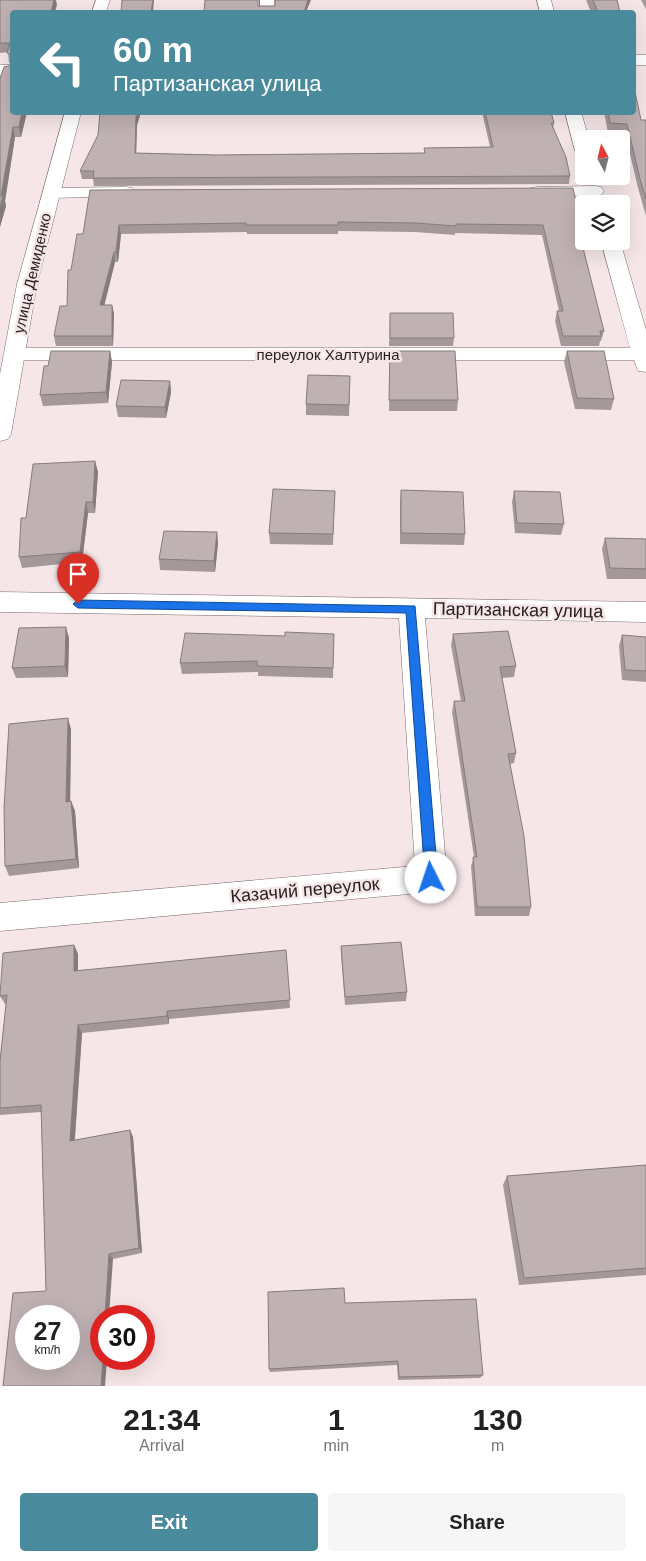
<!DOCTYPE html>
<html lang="en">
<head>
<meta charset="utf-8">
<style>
	body { margin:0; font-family:Helvetica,sans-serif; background:#f6f6f6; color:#222; height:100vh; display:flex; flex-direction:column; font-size:19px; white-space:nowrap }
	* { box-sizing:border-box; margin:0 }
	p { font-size:16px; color:#767676 }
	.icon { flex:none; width:28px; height:28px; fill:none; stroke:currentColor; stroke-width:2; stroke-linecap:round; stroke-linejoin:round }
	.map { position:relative; height:1386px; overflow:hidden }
	.details { display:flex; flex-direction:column; background:#fff; flex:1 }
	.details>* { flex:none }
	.guide { position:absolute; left:10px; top:10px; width:626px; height:105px; border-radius:5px; box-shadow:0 5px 20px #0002; background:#498a9c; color:#fff; overflow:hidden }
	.needle { width:32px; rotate:353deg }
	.tools { position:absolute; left:575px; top:130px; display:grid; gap:10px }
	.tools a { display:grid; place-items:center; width:55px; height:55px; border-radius:5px; background:#fff; box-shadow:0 5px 20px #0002; font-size:25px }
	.speed { position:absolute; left:15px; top:1305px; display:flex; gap:10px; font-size:25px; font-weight:700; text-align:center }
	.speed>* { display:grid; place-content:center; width:65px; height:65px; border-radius:50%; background:#fff; box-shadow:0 5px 20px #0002; line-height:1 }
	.speed small { font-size:12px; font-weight:400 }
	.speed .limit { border:8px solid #d22; background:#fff; color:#111 }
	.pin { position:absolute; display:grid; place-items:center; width:42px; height:42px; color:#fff; margin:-51px -21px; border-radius:50% 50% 50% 0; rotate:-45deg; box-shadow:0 0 5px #0007 }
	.pin .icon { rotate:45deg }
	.me { position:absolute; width:55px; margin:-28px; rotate:356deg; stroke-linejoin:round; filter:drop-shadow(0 0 4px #0008) }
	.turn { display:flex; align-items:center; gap:18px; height:105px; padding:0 20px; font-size:22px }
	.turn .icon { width:65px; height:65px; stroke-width:2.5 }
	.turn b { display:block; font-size:35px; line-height:42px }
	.eta { display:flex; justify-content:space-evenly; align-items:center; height:85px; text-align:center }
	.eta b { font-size:30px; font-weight:700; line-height:35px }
	.cta { display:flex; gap:10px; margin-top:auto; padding:10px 20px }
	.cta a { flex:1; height:58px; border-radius:5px; background:#498a9c; color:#fff; font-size:20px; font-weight:700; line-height:58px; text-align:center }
	.cta a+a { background:#f6f6f6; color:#222 }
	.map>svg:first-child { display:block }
</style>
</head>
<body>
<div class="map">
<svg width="646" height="1386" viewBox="0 0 646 1386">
	<rect width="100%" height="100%" fill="#f6e6e8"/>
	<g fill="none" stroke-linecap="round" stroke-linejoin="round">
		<defs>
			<g id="street">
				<rect x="260" y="0" width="14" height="12"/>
				<path d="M537,0H551L554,12H540Z"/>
				<rect x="0" y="65" width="12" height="10"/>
				<path d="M565,112H581L589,139H584V156L578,155L575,151Z"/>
				<path d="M595,186L601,187L604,191L601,195L537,197L531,196L528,192L531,188L537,187Z"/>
				<path d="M126,187L132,188L135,192L132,196L52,198L46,197L43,193L46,189L52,188Z"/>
				<path d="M601,241H620L646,330V372L638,371L634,360H14L7,358L3,354L7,350L14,348H630Z"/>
				<path d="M0,592L646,602V622L425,618L447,878L442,888L431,892L0,931V903L415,866L399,618L0,612Z"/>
			</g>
			<g id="secondary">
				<path d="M96,0H110L106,12H92Z"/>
				<rect x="634" y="55" width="12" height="10"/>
				<path d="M65,112H81L37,284L11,434L8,439L0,441V374L17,284Z"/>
			</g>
		</defs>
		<use href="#street" stroke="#7a6b6d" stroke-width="1"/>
		<use href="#secondary" stroke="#7a6b6d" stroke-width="1"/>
		<use href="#street" fill="#fff" fill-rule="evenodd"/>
		<use href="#secondary" fill="#fff" fill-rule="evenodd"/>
	</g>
	<g fill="#a5989a">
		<path d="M0,0L57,5L12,12V112H27L21,137H15L5,201L6,206L0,227V79L12,65V64L9,63L8,52L0,53Z"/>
		<path d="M586,0H617L620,12H591Z"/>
		<path d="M641,0H646V9Z"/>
		<path d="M100,112H141L137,125L136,153L216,155L424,153V148L490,147L482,112H551L554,123L553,128L570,176L569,184L94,186L93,179H82L80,171L98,135Z"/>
		<path d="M604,112H634L641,120H646V216L638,188L625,133H608Z"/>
		<path d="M90,190L581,224L579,233L604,331L601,341H600L599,346H561L555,321L557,311H559L542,235L455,233V235L415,232L338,231V234H247V232L121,234L118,262H115L104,305H112L114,314L113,346H56L54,336L67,306L71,270L83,234Z"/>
		<path d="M390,313L454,338L453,346H389Z"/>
		<path d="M110,351L112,362L108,403L43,406L40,395Z"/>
		<path d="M390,351L458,400L457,411H389Z"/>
		<path d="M567,351L614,399L611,410L575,409L564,362Z"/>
		<path d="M350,376L349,416L306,415V404Z"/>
		<path d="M170,381L171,392L166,418L118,417L116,406Z"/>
		<path d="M95,461L98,472L95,513H88L82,562L22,568L19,557L26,518Z"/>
		<path d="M401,490L465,534L464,545L400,544V501Z"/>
		<path d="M335,491L333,545L270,544L269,533Z"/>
		<path d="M514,491L564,524L561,535L515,533L512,502Z"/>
		<path d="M217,532L218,543L215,572L160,570L159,559Z"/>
		<path d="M605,538L646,539V579H607L602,549Z"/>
		<path d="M334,634L333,678L258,676V672L182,674L180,663L285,636Z"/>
		<path d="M453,634L516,666L514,677L502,678L516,753L514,763L510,764L531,907L529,916H475L471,866L474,857L452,712L454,701H461L451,645Z"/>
		<path d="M622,635L646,637V682L622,680L619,646Z"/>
		<path d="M69,638L68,677L16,678L12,668Z"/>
		<path d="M71,729L70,802L71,801L75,811L79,868L9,876L5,866Z"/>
		<path d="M74,945L78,954V971L286,950L290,1008L169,1019V1024L82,1033L75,1140L130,1130L133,1137L142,1253L113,1259L46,1291L41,1112L0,1115V1061L6,1004H5L0,996Z"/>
		<path d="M341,946L407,992L406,1001L345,1005L341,954Z"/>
		<path d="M646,1165V1275L519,1285L503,1185L507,1176Z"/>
		<path d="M345,1303L483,1375L480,1378L398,1380L397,1365L270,1372L269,1369Z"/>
	</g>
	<g fill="#867c7d">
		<path d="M54,0H56L57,5L55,12H51Z"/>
		<path d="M153,0H154L153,12H151Z"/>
		<path d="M308,0H311L306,12H304Z"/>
		<path d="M22,112H27L21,137L19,127Z"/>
		<path d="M138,112H141L137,125L136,161L135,153L136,117Z"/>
		<path d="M13,127L15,137L5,201L6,206L0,227V208L1,196Z"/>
		<path d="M119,225L121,234L118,262L116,252Z"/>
		<path d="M114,252L115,262L102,315L100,305Z"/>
		<path d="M112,305L114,314L113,346L112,336Z"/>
		<path d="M110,351L112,362L108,403L106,392Z"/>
		<path d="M170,381L171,392L166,418L165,407Z"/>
		<path d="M95,461L98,472L95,513L93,502Z"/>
		<path d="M86,502L88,513L82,562L80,552Z"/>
		<path d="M217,532L218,543L215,572L214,561Z"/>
		<path d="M66,627L69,638L68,677L65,666Z"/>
		<path d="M68,718L71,729L70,812L66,802Z"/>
		<path d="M71,801L75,811L79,868L76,859Z"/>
		<path d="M74,945L78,954V980L74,971Z"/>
		<path d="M167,1011L169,1019V1024L167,1016Z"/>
		<path d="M78,1025L82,1033L74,1148L70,1141Z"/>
		<path d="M130,1130L133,1137L142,1253L139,1248Z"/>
		<path d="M109,1254L113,1259L109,1316H105Z"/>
		<path d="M103,1359H107L105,1386H101Z"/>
	</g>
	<g fill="#c0b1b3" stroke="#867c7d" fill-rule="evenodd">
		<path d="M0,0H54L51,12H12V112H22L19,127H13L1,196H3L0,208V79L4,67L12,65V55L7,53L10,43H0Z"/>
		<path d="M122,0H153L151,12H121Z"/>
		<path d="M205,0H258V6H275V0H308L304,12H204Z"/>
		<path d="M593,0H617L620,12H598Z"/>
		<path d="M634,87L641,120H646V199L640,179L627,124L610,123L608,112H634Z"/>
		<path d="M100,112H138L136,117L135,153L216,155L425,153L424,148L493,147L485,112H551L554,123H551L566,157L570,176L93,178L94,171H80L98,135Z"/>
		<path d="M573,188L581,224H577L604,331H600L601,336H563L557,311H563L543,225L456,224V226L416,223L338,222V225H246V223L119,225L116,252H114L100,305H112V336H54L60,306H67L68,270H71L77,234H83L90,190Z"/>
		<path d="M390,313H453L454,338H390Z"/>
		<path d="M51,351H110L106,392L40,395L44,366H48Z"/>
		<path d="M390,351H455L458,400H389Z"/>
		<path d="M567,351H604L614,399L577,398Z"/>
		<path d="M308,375L350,376L349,405L306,404Z"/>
		<path d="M121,380L170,381L165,407L116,406Z"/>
		<path d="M95,461L93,502H86L80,552L19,557L21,518H26L33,464Z"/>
		<path d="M273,489L335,491L333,534L269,533Z"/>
		<path d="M401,490L463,492L465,534L401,533Z"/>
		<path d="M514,491L560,492L564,524L517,523Z"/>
		<path d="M164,531L217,532L214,561L159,559Z"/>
		<path d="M605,538L646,539V569L610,568Z"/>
		<path d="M66,627L65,666L12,668L19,628Z"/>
		<path d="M508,631L516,666L500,667L516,753L508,754L524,836L531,907H477L473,857H477L454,701H465L453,634Z"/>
		<path d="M285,632L334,634L333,668L257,666V661L180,663L185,633L285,636Z"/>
		<path d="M622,635L646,637V671L625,670Z"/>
		<path d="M68,718L66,802L71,801L76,859L5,866L4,808L9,724Z"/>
		<path d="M401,942L407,992L345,997L341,946Z"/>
		<path d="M74,945V971L286,950L290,1000L167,1011V1016L78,1025L70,1141L130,1130L139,1248L109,1254L105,1316H101V1359H103L101,1386H3L13,1293L46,1291L41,1105L0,1108V1061L7,995L0,996L3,953ZM26,1316H69V1359H26Z"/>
		<path d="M646,1165V1268L524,1278L507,1176Z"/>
		<path d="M344,1288L345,1303L476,1299L483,1375L399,1377L398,1361L269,1369L268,1292Z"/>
	</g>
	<path fill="#1a73e8" stroke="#114b97" d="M78,600L415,606L438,878L436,882L431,884L427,882L425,878L406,613L78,608L73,604Z"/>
	<g text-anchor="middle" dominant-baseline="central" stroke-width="5" stroke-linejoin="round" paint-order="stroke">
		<g font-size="15" fill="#251f20" stroke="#f6e6e8">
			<text transform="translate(32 273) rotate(-77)">улица Демиденко</text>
			<text x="328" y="354">переулок Халтурина</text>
		</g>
		<g font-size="18" fill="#251f20" stroke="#f6e6e8">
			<text transform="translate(518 610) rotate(1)">Партизанская улица</text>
			<text transform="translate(305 890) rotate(-5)">Казачий переулок</text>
		</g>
	</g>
</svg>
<div class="tools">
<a><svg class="needle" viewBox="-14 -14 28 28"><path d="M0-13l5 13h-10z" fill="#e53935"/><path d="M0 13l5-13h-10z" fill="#767676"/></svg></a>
<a><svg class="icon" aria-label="layers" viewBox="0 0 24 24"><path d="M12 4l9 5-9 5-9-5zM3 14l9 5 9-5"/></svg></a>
</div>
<div class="speed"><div>27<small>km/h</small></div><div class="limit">30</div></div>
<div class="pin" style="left:78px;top:604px;background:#d93025"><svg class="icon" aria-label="arrive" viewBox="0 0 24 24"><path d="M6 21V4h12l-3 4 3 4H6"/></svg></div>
<svg class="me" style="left:431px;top:878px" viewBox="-20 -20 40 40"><circle r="19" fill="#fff"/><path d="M0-13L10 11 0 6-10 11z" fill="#1a73e8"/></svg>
<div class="guide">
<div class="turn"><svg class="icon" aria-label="left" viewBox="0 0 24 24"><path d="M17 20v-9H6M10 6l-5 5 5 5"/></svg><div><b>60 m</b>Партизанская улица</div></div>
</div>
</div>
<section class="details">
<div class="eta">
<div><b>21:34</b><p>Arrival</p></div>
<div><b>1</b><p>min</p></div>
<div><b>130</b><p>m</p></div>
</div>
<div class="cta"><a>Exit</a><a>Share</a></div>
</section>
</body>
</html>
